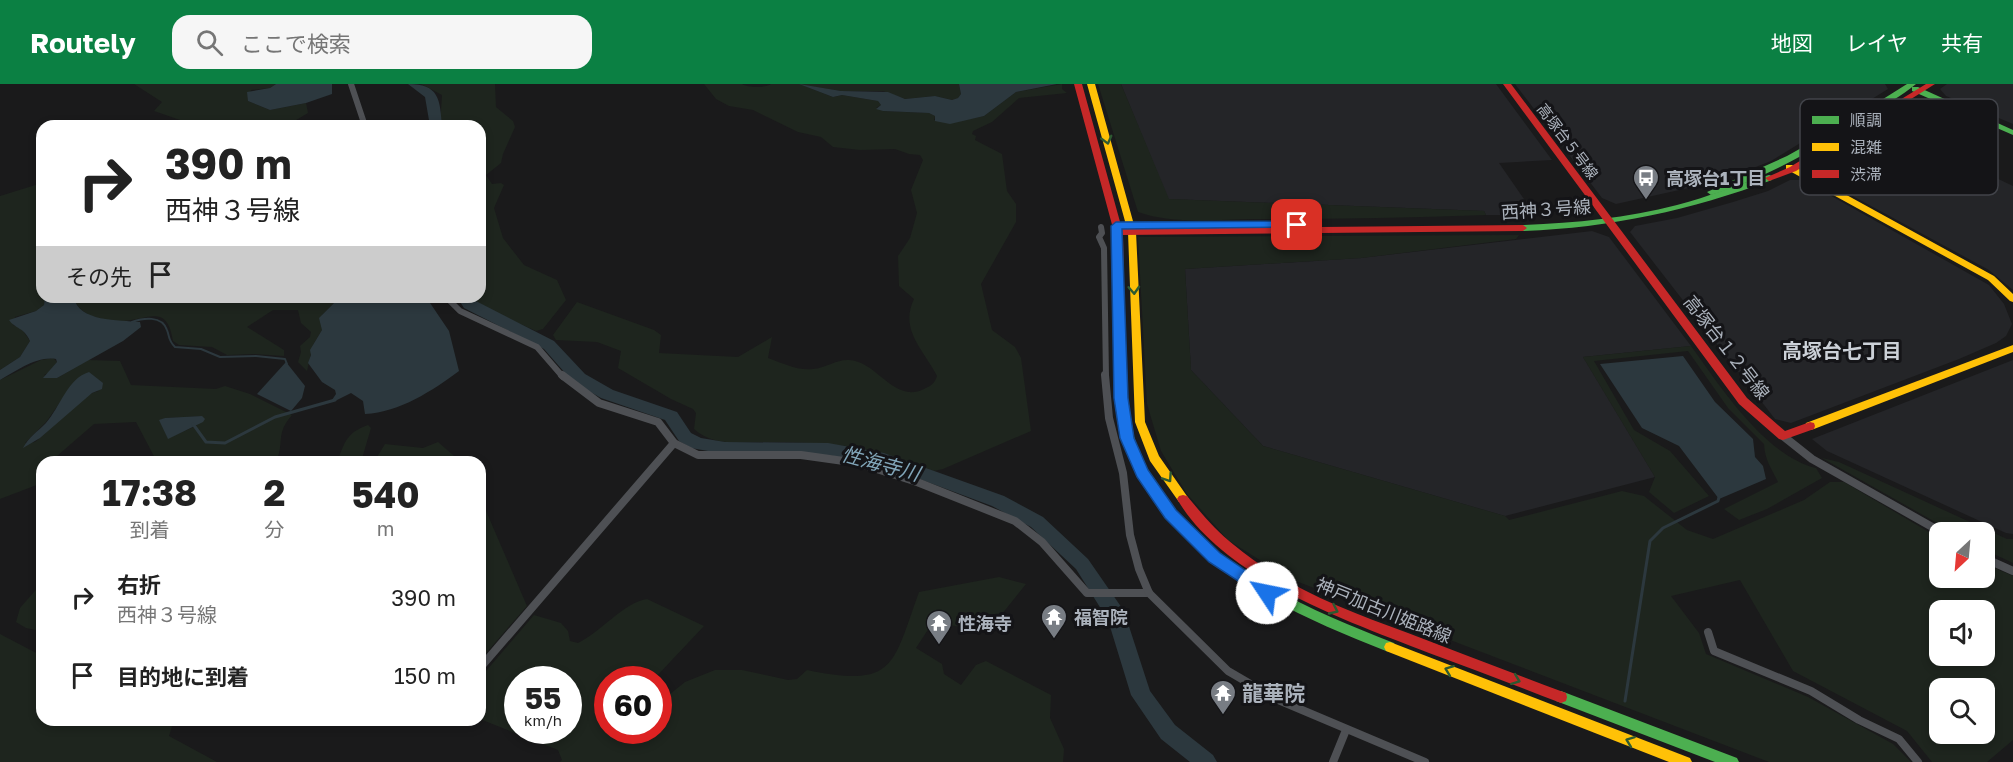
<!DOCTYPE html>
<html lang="ja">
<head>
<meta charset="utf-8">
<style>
	body { margin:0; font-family:"Golos Text","Noto Sans JP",sans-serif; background:#f6f6f6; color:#222; height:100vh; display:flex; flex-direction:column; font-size:22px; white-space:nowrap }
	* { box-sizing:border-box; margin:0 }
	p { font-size:20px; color:#767676 }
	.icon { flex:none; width:33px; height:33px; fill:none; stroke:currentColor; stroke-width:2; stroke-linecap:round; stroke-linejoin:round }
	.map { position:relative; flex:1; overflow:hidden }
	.details { position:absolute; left:36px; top:372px; width:450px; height:270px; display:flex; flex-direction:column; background:#fff; border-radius:18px; box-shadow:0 3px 9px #0003 }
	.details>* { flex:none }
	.banner { position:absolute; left:36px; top:36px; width:450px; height:183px; border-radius:18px; box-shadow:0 3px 9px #0003; background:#fff; color:#222; overflow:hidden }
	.needle { width:39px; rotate:206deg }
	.controls { position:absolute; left:1929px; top:438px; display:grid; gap:12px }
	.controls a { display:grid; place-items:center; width:66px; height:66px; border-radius:12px; background:#fff; box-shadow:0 3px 9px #0003; font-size:30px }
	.speed { position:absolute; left:504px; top:582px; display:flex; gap:12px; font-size:30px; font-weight:700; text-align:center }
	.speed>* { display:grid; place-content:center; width:78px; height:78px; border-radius:50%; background:#fff; box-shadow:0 3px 9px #0003; line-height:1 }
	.speed small { font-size:15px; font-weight:400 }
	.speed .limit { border:9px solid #d22; background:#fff; color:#111 }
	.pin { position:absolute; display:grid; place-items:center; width:51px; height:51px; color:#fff; margin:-26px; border-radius:12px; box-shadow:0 3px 9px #0006 }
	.me { position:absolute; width:66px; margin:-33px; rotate:304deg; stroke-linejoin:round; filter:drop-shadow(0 0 4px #0008) }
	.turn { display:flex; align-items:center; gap:21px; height:126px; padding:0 30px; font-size:27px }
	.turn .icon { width:78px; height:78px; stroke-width:2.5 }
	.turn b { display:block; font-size:42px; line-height:51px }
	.then { display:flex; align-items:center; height:57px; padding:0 30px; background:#0003; gap:12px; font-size:22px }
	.eta { display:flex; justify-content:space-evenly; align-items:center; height:102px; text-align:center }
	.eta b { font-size:36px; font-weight:700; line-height:42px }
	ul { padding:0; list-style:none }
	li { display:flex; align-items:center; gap:18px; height:78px; padding:0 30px }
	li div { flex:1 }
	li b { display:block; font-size:22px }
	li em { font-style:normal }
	header { display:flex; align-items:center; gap:36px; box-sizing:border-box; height:84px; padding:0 30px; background:#0b8043; color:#fff }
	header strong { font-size:28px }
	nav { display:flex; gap:33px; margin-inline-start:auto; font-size:21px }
	.search { width:420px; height:54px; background:#f6f6f6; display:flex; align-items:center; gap:15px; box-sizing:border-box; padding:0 21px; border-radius:18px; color:#767676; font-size:22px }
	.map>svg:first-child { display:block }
</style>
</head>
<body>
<header>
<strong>Routely</strong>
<div class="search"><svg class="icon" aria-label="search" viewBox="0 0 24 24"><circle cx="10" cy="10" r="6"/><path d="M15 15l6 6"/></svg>ここで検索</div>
<nav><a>地図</a><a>レイヤ</a><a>共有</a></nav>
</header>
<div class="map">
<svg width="2013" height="678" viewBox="0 0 2013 678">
	<rect width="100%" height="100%" fill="#1a1a1b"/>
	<g fill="#242528">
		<path d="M1121,0H1496L1552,76L1499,79L1535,131H1486L1484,127L1168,115Z"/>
		<path d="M1515,0H1885L1888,5L1771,77L1720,97L1616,120L1602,114Z"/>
		<path d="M1947,0H2013V40L1946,12L1940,5Z"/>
		<path d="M1892,44L2013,102V206L1989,186L1814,91V87Z"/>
		<path d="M1790,96H1803L1989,201L2004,220L2012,240L2006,252L1996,259L1959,275L1791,339L1775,335L1630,148L1635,142L1677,134L1733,118L1768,107Z"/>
		<path d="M1592,147L1609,153L1691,262L1583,273L1655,393L1505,432L1263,362L1191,286L1185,185L1361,174Z"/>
		<path d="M2013,276V450L2006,449L1827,367L1812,355Z"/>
	</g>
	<g fill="#1e251e" fill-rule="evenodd">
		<path d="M134,0H276L270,4L251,6L248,17L270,26L306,19L308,29L286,42H185L183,37L154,27L162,18Z"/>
		<path d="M421,0H495L496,23L513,37L515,43L503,70L501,79L486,91L492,100L501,99L504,101L494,124L503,154L524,181L557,196L566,216L543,245L536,247L478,221L474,213H480V42H440L442,11Z"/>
		<path d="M704,0H742C748,4 765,4 771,0H959L961,10L958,14L952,16L935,12L905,15L883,7H841L802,1L833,13L842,11L878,17L881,21L876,24L883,27L929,29L935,32L934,36L955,38L984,32L1016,8L1062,0V5L1067,9L1019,14L992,38L973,47L972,50L976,52L975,56L1002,70L1007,107L1016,120V138L981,200L992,246L1015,263L1021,274L1031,347L943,385L934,387C914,380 893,371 873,367C834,358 794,358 754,358C733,359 710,360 694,345L696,329L693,325L671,315L618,284L621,267L597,258L556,256L553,251L577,218L654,246L661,251L659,269L738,273L772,253L768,274C782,279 798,287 813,285C825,284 838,275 849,276C877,277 894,320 924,305C931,302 935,299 937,292C924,266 899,246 914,215L899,202L898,172L910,154L917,129L911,106L923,76L920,71L909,70L895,65L860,66L833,63L821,53L798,48L753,26L729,22L716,15Z"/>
		<path d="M1098,0H1121L1169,115L1484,127L1486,131C1410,134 1333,135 1256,135C1218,135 1174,141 1138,128Z"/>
		<path d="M42,99V213H45L44,221L36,227L15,233L13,241L21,244L30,257L20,273L0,286V112Z"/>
		<path d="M1519,151L1516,155L1361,174L1185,185L1191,286L1263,362L1505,432L1509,436L1622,407L1644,412L1687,446L1713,455L1804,416L1830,398H1844L1939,454L1940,494H1984L1985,480L2013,492V656L1987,678H1932L1907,647L1793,587L1740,496L1671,512L1699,549L1706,570L1808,613L1893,660L1911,678H1769L1288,494L1228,456L1187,410L1161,367L1147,320L1138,153ZM1940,526H1984V572H1940ZM1940,604H1984V650H1940Z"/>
		<path d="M74,213H330L334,219L322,231V246L313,261L307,287L298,278L301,268L300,262L310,253L311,248L301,239L298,226H273L247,243L284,266V272L254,270L227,271L212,263L179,261L173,257C167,220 150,235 124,237C106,238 77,232 74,213Z"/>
		<path d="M1691,262C1721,303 1764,371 1816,384L1822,394L1767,425L1739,436L1724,425L1778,398C1771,383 1765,377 1764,360L1728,324L1688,267L1594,277L1634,346L1670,367L1709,412L1674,429L1649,408L1655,393L1583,273Z"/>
		<path d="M53,274L57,278L50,288L44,291L57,294L88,276L120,277L131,301L216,305L225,302L250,310L292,331C275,350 285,358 276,378H157L136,338L94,340L57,372L58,378H42V399L0,415V296L41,276ZM71,303L99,307C77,311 53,345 35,358L25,359L46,338ZM202,332L196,342L168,354L160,337L165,334Z"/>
		<path d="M368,341L371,344L361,378H337C345,358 346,349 368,341Z"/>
		<path d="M438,358L461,378H374L385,360L423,364Z"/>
		<path d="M1822,374L1839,378L2007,455H2013V479L1985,466L1984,448H1953Z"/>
		<path d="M480,413L527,522L480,576Z"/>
		<path d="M999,493L1026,500L990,545L981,547L940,539L931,541L916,564L942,580L944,590L961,601L976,581L986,577L1051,611L1050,634L1064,665L1063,678H560L562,676L558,666L480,635V594L534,531L561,539L568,547L570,557L578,559C601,548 623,519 647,515L704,542L654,595L608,596V646H658L659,619L685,598L715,586H742L788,596L797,595L807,586C895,604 892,583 919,508ZM518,596H568V646H518Z"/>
		<path d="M42,499V546L41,547L26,544L16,538L20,524Z"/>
		<path d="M0,550L42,572V636H174L169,652L217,678H0Z"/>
	</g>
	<g fill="#2c383e">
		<path d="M276,0H332V10L306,19L270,26L248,17L247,8L270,4Z"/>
		<path d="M799,0L841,7L888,8L905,15L935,12L952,16L958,14L961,10L959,0H1057L1016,8L984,32L950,40L935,37V32L929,29L883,27L876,25L881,21L878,17L842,11L833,13Z"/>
		<path d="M45,213H74C78,238 119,236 140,238L141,243L123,257L57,294H43L57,278L56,275C36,272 17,287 0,296V286L20,273L30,257C24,243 15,245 9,236L36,227L44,221Z"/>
		<path d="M330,213H426L449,247L459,287C432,307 400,328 365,330L363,317L351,309L335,317L332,316L336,310L335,306L322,298L308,279L311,271L310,266L322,246L319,234L334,219Z"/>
		<path d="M1683,272L1715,318L1753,355L1755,373L1763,382L1766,395L1719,415L1679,362L1642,344L1600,280Z"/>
		<path d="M286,278L305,302L302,314L291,327L257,310Z"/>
		<path d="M89,288L103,299L102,305L92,309L40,354L23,364C28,354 38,347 46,339C60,323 68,294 89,288Z"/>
		<path d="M202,332L205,335L203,338L168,355L159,336L165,334Z"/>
	</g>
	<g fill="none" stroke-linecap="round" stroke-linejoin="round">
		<path stroke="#2c383e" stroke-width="2" d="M132,238C143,234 162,231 167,246C170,254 168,256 175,263L201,265L220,273L256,272L285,275L287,280"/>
		<g stroke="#2c383e" stroke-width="3">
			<path d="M193,340L206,358L225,359L275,333L335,316"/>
			<path d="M1625,617L1650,457L1663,444L1718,417L1719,413"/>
		</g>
		<g fill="#2c383e" fill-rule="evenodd">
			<path d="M408,0C439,0 440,15 442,42H430L425,13Z"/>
			<path d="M457,213H472L474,216L554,257L585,290L613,306L677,328L691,349L701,354L725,358L828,359L884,369L1004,412L1043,433L1088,475L1124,527L1150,607L1175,641L1213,671L1217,678H1190L1161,655L1131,611L1108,536L1076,485L1031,443L992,422L882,381L828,371L725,370L691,364L679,357L665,336L601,314L573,298L544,265L464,224Z"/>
		</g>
		<g stroke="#4e5054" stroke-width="6">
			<path d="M351,0L365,42"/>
			<path d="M1101,143L1102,149L1099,153L1104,164L1106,293"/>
			<path d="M446,213L460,227L537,263L563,293"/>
		</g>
		<g stroke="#4e5054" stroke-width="8">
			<path d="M562,291L599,319L658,338L674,359L698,371H801L858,379L917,398L1015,437L1042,458L1087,509H1149"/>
			<path d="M1105,291L1109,334L1123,389L1130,451L1139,485L1149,509L1228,587L1276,615L1425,678"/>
			<path d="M1783,352L1812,375L1941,448"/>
			<path d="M1984,474L2013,487"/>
			<path d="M1708,548L1714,567L1811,607L1859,636L1899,655L1918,678"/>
			<path d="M480,584L674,359"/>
			<path d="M1333,678L1346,646"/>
		</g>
		<g fill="#4caf50" fill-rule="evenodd">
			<path d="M1907,0H1916C1902,12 1884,21 1869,31C1820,62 1768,94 1711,111L1707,108L1787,72L1837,44Z"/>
			<path d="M1912,3H1918L2013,46V51L1912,7Z"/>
			<path d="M1769,91L1772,92V96C1691,126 1610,144 1523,147L1519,144L1523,141C1575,139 1627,134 1677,121C1709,113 1738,100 1769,91Z"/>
			<path d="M1121,305L1126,309C1129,353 1145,387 1172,421C1229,492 1312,527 1394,559L1396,563L1394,567L1390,568L1386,567C1302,534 1220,498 1163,426C1136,391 1119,354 1116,309Z"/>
			<path d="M1561,607L1737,674L1739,678H1715L1556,617L1555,613L1556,609Z"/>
		</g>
		<g fill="#ffc107" fill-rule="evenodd">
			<path d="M1087,0H1095L1136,148L1145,338L1159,372L1189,415L1187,418H1179L1150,377L1135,338L1128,148Z"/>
			<path d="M1786,81H1792L1994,192L2013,210V218L2010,217L1988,196L1786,85Z"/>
			<path d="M2013,261V268L1814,345L1810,346L1805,342L1806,339Z"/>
			<path d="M1390,558L1690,674L1692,678H1669L1386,567L1384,563L1386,559Z"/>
		</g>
		<g fill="#c62828" fill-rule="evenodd">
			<path d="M1074,0H1082L1122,145L1523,141L1527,144L1523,147L1123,151L1126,309L1121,313L1117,312L1116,309L1114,148Z"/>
			<path d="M1503,0H1511L1747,314L1785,347L1810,338L1814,339L1815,342L1814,345L1783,356L1779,355L1739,320Z"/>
			<path d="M1926,0H1935L1796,87L1769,97L1765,94L1790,83Z"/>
			<path d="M1183,411L1187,412C1202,430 1216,447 1234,461C1284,503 1348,527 1408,549C1460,569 1513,589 1566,609L1567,613L1566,617L1561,619C1517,602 1473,585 1429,569C1347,537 1224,495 1177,415L1179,412Z"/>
		</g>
	</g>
	<defs><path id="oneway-chevron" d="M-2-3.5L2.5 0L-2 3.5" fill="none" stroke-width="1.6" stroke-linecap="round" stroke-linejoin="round" transform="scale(1.5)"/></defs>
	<g stroke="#2d5a31">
		<use href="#oneway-chevron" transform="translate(1107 56) rotate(75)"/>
		<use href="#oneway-chevron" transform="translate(1134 206) rotate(87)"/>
		<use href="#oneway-chevron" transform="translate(1168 394) rotate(56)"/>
		<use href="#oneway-chevron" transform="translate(1334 526) rotate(25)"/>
		<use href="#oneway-chevron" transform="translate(1449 586) rotate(-159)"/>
		<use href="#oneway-chevron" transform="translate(1516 596) rotate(21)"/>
		<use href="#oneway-chevron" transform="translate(1630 657) rotate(-159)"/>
	</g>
	<path fill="#1a73e8" stroke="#114b97" stroke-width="1.5" d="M1297,137L1303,141L1301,143L1122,145L1128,314L1134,354L1148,386L1176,426L1220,469L1273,505L1275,509L1273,514L1267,516L1209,478L1165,434L1137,393L1120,354L1114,314L1111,142L1116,138Z"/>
	<defs>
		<symbol id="bus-pin" viewBox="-11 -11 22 30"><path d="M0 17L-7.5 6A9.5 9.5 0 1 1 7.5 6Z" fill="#787d84" stroke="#141417"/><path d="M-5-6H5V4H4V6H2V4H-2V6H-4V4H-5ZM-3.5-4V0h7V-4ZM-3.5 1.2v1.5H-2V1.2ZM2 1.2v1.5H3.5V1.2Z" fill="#fff"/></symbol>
		<symbol id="temple-pin" viewBox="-11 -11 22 30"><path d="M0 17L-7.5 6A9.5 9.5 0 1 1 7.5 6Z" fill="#787d84" stroke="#141417"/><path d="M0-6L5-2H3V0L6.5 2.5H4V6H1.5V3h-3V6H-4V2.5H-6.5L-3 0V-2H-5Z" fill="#fff"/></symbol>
	</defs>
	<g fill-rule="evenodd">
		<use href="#bus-pin" x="1631" y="79" width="30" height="40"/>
		<use href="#temple-pin" x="1039" y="518" width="30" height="40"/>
		<use href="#temple-pin" x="924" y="524" width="30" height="40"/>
		<use href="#temple-pin" x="1208" y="594" width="30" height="40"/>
	</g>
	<g text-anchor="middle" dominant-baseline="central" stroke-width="6" stroke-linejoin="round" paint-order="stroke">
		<g font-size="15" fill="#abb2bc" stroke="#141417">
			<text transform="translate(1568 57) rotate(53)">高塚台５号線</text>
		</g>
		<g font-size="18" font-weight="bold" fill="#abb2bc" stroke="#141417" text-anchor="start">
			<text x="1666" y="94">高塚台1丁目</text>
			<text x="1074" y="533">福智院</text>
			<text x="958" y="539">性海寺</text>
		</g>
		<g font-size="18" fill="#abb2bc" stroke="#141417">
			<text transform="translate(1546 125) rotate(-4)">西神３号線</text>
			<text transform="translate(1727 263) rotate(52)">高塚台１２号線</text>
			<text transform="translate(1384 526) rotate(22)">神戸加古川姫路線</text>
		</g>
		<g font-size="20" font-weight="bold" fill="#ccd1d8" stroke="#141417">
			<text x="1842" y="266">高塚台七丁目</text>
		</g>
		<g font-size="20" font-style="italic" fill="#81a5b8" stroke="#141417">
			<text transform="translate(881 379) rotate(15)">性海寺川</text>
		</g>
		<g font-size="21" font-weight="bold" fill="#abb2bc" stroke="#141417" text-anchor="start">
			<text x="1242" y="609">龍華院</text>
		</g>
	</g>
	<rect x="1800" y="15" width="198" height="96" rx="9" fill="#141417" stroke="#414349" stroke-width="1.5"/>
	<rect x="1812" y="32" width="27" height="8" fill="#4caf50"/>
	<rect x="1812" y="59" width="27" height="8" fill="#ffc107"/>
	<rect x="1812" y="86" width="27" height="8" fill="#c62828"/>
	<g font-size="16" fill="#abb2bc">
		<text x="1850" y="42">順調</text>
		<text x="1850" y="69">混雑</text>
		<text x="1850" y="96">渋滞</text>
	</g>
</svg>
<div class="controls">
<a><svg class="needle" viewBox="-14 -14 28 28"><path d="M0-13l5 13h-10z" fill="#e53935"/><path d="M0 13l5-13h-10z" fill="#767676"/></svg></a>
<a><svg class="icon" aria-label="sound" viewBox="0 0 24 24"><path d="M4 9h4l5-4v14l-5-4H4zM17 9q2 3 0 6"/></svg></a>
<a><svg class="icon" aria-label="search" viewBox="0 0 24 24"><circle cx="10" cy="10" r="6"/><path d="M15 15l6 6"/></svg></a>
</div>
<div class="speed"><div>55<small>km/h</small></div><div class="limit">60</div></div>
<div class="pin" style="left:1297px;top:141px;background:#d93025"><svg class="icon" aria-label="arrive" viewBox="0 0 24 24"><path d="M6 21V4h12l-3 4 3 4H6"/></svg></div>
<svg class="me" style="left:1267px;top:509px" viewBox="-20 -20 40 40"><circle r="19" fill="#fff"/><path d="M0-13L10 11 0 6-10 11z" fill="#1a73e8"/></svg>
<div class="banner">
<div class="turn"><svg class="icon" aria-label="right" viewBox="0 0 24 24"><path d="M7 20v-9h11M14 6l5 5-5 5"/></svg><div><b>390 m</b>西神３号線</div></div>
<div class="then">その先<svg class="icon" aria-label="arrive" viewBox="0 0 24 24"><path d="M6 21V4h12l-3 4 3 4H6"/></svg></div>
</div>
<section class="details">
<div class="eta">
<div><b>17:38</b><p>到着</p></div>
<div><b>2</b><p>分</p></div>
<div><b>540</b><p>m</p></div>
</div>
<ul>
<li><svg class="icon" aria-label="right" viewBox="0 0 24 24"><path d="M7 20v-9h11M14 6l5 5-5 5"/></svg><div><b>右折</b><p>西神３号線</p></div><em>390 m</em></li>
<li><svg class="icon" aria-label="arrive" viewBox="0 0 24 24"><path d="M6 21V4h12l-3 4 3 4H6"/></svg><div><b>目的地に到着</b></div><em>150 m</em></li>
</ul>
</section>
</div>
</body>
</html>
